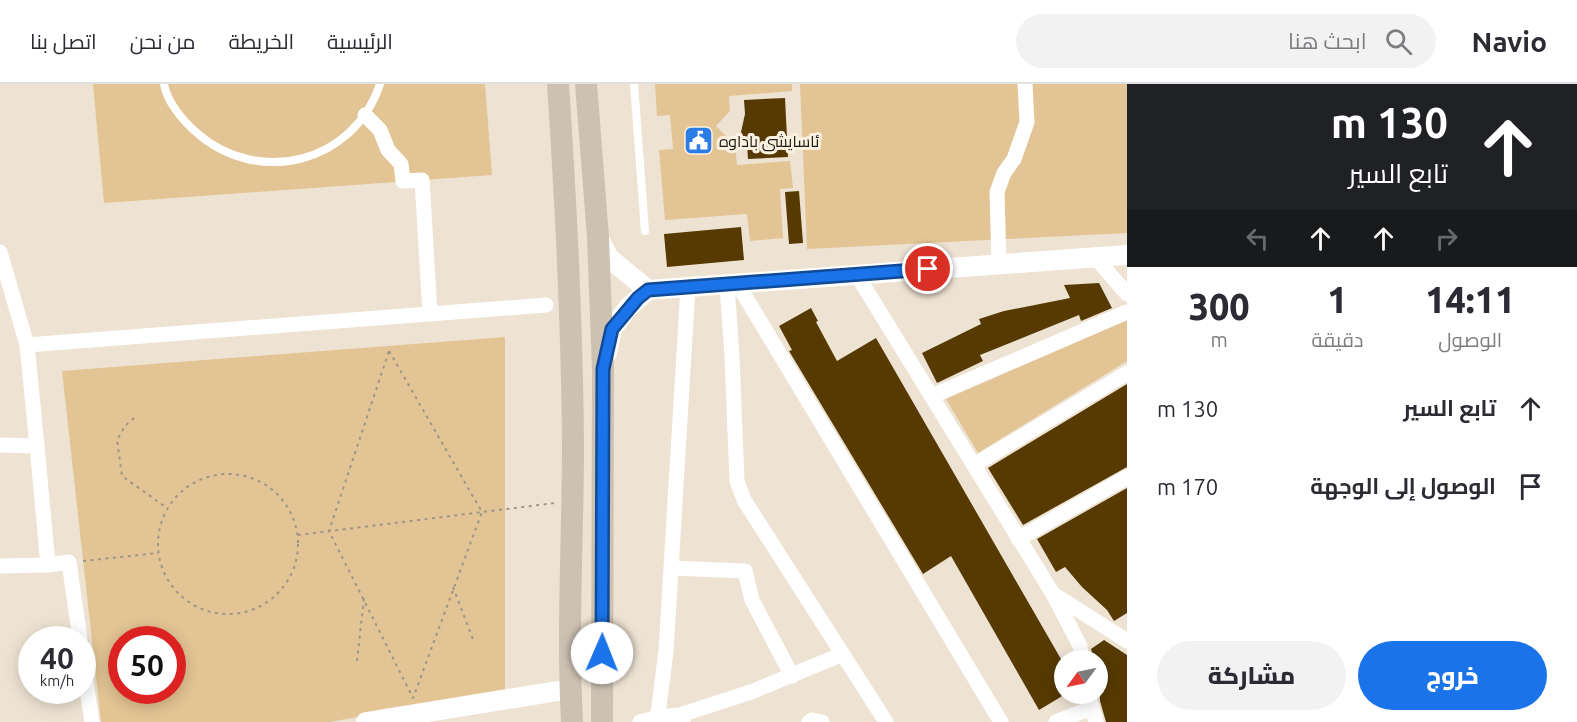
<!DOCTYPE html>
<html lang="ar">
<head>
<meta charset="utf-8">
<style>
	body { margin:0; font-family:Ubuntu,Cairo,sans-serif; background:#f2f2f3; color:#2b2b33; direction:rtl; height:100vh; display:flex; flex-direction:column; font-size:22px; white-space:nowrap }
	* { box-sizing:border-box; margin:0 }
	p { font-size:20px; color:#7c7c81 }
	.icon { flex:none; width:33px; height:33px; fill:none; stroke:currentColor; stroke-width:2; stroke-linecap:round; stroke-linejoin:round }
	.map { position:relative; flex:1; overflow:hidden; direction:ltr }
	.panel { display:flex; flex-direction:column; background:#fff; width:450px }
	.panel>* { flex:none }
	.banner { background:#202124; color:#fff; overflow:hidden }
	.needle { width:39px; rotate:237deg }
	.tools { position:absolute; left:1054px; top:566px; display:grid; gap:12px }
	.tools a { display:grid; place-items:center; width:54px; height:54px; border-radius:50%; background:#fff; box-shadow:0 3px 15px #0003; font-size:30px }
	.speed { position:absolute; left:18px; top:542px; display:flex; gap:12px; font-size:30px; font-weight:700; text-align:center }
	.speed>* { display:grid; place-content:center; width:78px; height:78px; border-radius:50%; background:#fff; box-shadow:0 3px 15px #0003; line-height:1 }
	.speed small { font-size:15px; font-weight:400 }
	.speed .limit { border:9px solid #d22; background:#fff; color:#111 }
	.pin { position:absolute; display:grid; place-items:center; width:51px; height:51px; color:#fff; margin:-26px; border:3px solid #fff; border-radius:50%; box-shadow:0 2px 6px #0007 }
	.me { position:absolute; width:66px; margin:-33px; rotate:1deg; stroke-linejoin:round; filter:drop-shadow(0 0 4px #0008) }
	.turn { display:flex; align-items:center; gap:21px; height:126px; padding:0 30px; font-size:27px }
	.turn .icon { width:78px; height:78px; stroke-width:2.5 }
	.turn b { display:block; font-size:42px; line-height:51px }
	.lanes { display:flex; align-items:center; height:57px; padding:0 30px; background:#0003; justify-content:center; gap:30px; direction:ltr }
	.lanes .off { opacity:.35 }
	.eta { display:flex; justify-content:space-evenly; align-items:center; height:102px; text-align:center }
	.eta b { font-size:36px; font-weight:800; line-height:42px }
	.primary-button { display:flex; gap:12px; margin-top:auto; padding:12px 30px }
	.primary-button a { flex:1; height:69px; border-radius:36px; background:#1a73e8; color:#fff; font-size:24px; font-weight:800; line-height:69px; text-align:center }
	.primary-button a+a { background:#f2f2f3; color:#2b2b33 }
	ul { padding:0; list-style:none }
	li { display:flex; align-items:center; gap:18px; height:78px; padding:0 30px }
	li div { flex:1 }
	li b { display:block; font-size:22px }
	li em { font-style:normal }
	header { display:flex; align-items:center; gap:36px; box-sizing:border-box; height:84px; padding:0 30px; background:#fff; border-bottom:2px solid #e1e1e2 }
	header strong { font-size:28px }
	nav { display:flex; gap:33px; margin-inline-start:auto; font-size:21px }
	.search { width:420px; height:54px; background:#f2f2f3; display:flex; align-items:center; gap:15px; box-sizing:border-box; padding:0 21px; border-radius:33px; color:#7c7c81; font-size:22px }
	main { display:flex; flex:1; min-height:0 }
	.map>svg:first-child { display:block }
</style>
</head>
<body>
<header>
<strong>Navio</strong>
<div class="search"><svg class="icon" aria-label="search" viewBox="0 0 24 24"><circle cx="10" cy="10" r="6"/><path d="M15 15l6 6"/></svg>ابحث هنا</div>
<nav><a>الرئيسية</a><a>الخريطة</a><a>من نحن</a><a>اتصل بنا</a></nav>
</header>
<main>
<section class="panel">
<div class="banner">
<div class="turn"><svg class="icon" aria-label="ahead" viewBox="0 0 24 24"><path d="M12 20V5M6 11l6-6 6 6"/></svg><div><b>130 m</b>تابع السير</div></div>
<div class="lanes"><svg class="icon off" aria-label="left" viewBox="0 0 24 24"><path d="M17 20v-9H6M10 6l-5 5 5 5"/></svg><svg class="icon" aria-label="ahead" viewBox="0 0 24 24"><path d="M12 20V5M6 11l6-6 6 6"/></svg><svg class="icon" aria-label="ahead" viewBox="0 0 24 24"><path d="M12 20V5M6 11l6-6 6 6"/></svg><svg class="icon off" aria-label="right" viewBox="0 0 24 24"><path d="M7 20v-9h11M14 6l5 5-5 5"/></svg></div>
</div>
<div class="eta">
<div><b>14:11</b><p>الوصول</p></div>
<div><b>1</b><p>دقيقة</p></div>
<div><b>300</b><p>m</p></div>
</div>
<ul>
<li><svg class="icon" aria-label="ahead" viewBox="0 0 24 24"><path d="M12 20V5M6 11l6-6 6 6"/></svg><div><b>تابع السير</b></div><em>130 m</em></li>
<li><svg class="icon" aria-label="arrive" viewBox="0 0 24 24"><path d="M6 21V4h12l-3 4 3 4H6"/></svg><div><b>الوصول إلى الوجهة</b></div><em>170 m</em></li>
</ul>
<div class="primary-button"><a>خروج</a><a>مشاركة</a></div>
</section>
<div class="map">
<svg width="1127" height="638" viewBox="0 0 1127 638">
	<rect width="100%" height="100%" fill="#eee3d3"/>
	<g fill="#e3c494" fill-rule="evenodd">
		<path d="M93,0H485L492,91L104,119Z"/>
		<path d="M655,0H792V7L729,12L730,27L716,42L735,61L737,81L790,77L793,104L780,105L783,154L750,157L747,130L665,136L659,66L673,65L670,31L657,32Z"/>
		<path d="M800,0H1127V149L807,165Z"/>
		<path d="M1127,236V277L978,369L946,315Z"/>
		<path d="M505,253V606L330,638H101L62,287ZM122,555H172V606H122Z"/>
	</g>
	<g fill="#563a02">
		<path d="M785,14L788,73L748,75L747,60L741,48L745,30L744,16Z"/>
		<path d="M799,107L803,159L789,160L785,108Z"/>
		<path d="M741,143L744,176L667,183L664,150Z"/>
		<path d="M1099,199L1112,224L1081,237L1079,231L980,271L983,277L937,299L922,269L981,240L979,235L1004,227L1070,214L1064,201Z"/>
		<path d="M811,224L818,237L816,238L837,277L876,254L1065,582V610L1059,614L1039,626L951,472L923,490L789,267L792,266L779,242Z"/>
		<path d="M1127,300V383L1023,441L988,384Z"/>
		<path d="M1127,404V529L1114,537L1107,526L1082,503L1065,483L1056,488L1037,455Z"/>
		<path d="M1104,556L1127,571V638H1106L1100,617L1098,576H1094L1091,565Z"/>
	</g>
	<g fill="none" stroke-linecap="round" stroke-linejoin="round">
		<g stroke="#9e9589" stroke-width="2" stroke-dasharray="3 4.5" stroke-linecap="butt">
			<path d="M389,267L482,428L413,614L329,447Z"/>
			<path d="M134,334L125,342L117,356L122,392L167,424"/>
			<circle cx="228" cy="460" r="70"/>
			<path d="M298,451L555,419"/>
			<path d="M83,477L158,469"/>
			<path d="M453,503L474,558"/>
			<path d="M357,577L364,514"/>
		</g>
		<g stroke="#fff" stroke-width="8">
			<path d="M164,0C167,18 183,37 197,49C259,103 354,79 380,0"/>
			<path d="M634,0L645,147"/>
		</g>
		<g stroke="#fff" stroke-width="15">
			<path d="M365,31L380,46L388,66L401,80L403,97L422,96L430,230"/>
			<path d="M0,168L27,261L37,362"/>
			<path d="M1095,173L1127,210"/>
			<path d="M999,180L997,108L1004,89L1014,75L1027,38L1025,0"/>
			<path d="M857,191L1053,510L1080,562L1082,576"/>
			<path d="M737,199L1001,638"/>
			<path d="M727,200L732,273L737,397L744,416L886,638"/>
			<path d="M27,261L546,221"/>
			<path d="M932,312L1127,228"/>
			<path d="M0,361L37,362L48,481"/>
			<path d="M974,381L1127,289"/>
			<path d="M1018,455L1127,393"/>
			<path d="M0,482L48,481L69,478L80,555"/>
			<path d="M672,484L745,487L752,516L792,592"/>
			<path d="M1055,511L1127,557"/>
			<path d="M82,573L92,638"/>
			<path d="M1088,609L1096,638"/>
			<path d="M680,631L751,608L843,570"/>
			<path d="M640,638L658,633L680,631L683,638"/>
			<path d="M657,638L666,567L688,203"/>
			<path d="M809,638L812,636L822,638"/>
			<path d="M1056,638L1091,624"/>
		</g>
		<g stroke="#fff" stroke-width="20">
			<path d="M598,153L609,174L648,206"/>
			<path d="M607,269L612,245L628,224L648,206L1127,171"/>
			<path d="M366,638L570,605"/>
		</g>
		<g stroke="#cdc1b2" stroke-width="22">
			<path d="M558,0C566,120 572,240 573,360C573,453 567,545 572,638"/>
			<path d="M586,0L598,153L603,285L602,638"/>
		</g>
	</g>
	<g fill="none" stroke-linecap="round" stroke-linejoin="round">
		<defs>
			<path id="route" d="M602,569L603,285L612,245L638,214L648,206L928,185"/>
		</defs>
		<use href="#route" stroke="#114b97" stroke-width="15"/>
		<use href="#route" stroke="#1a73e8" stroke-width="10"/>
	</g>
	<defs>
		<symbol id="civic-square" viewBox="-11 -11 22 22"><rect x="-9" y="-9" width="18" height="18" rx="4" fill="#2c7ce8" stroke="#fcf1e0"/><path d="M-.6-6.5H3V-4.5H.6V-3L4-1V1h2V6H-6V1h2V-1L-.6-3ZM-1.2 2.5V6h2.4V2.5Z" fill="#fff"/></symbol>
	</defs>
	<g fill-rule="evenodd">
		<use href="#civic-square" x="682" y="40" width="33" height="33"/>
	</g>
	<g text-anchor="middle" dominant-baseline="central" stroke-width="6" stroke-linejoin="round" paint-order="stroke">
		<g font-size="16" fill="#1f1b15" stroke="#fcf1e0" text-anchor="start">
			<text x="719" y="57">ئاسايشى باداوه</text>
		</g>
	</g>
</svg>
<div class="tools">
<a><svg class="needle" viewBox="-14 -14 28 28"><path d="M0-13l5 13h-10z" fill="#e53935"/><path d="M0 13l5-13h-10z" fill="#7c7c81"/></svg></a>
</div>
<div class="speed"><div>40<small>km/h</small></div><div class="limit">50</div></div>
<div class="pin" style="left:928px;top:185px;background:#d93025"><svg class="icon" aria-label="arrive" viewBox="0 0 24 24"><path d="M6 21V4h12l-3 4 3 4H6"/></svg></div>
<svg class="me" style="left:602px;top:569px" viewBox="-20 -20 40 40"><circle r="19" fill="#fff"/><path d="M0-13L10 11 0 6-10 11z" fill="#1a73e8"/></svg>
</div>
</main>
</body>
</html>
